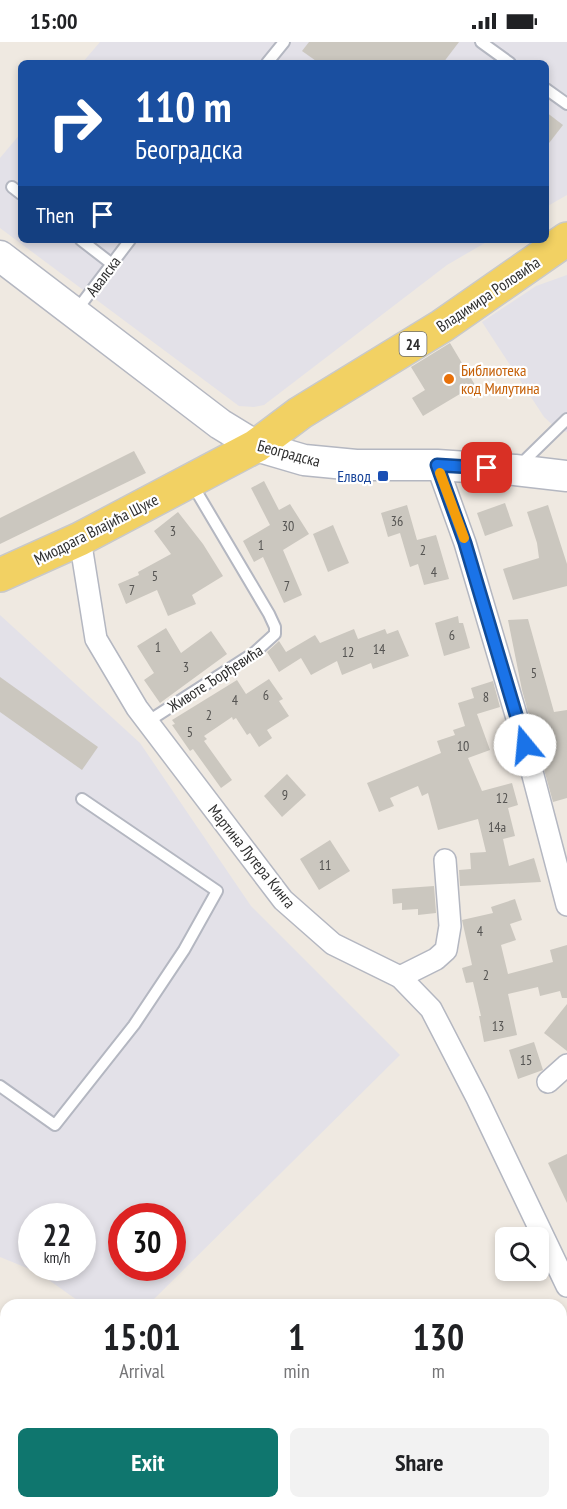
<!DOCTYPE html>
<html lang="en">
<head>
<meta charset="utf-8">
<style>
	body { margin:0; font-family:"PT Sans Narrow",sans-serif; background:#f2f2f2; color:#202124; height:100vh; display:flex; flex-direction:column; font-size:22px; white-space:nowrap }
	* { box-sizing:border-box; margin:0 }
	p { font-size:20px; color:#757577 }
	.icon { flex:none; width:33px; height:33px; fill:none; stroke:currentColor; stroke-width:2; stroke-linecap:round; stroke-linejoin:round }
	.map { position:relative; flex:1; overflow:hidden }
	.panel { position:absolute; left:0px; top:1257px; width:567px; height:210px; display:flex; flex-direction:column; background:#fff; border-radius:18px 18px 0 0; box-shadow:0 3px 9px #0003 }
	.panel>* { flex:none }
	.top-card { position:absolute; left:18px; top:18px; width:531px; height:183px; border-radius:9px; box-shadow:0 3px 9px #0003; background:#1a4fa0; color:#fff; overflow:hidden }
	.buttons { position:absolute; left:495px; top:1185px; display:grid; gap:12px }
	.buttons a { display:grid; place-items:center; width:54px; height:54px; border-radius:9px; background:#fff; box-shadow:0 3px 9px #0003; font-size:30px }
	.speed { position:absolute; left:18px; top:1161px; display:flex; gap:12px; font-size:30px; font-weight:700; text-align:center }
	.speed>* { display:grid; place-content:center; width:78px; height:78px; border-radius:50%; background:#fff; box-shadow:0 3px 9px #0003; line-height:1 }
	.speed small { font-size:15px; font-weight:400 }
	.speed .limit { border:9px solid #d22; background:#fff; color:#111 }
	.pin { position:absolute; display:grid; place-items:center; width:51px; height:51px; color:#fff; margin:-26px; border-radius:12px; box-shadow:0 3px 9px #0006 }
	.me { position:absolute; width:66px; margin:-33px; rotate:343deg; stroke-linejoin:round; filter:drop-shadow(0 0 4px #0008) }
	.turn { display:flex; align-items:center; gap:21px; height:126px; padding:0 18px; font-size:27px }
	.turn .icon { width:78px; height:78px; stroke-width:2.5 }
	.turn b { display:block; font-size:42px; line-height:51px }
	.then { display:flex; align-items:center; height:57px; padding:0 18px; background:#0003; gap:12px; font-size:22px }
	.eta { display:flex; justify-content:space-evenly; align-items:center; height:102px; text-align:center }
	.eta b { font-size:36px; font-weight:600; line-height:42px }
	.action { display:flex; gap:12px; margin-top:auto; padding:12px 18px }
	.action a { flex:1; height:69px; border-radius:9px; background:#0f766e; color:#fff; font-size:24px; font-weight:600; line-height:69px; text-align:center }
	.action a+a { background:#f2f2f2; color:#202124 }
	.status { display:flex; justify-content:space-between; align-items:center; height:42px; padding:0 30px; background:#fff; direction:ltr }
	.status svg { height:16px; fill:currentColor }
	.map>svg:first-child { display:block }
</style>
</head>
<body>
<div class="status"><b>15:00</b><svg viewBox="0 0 49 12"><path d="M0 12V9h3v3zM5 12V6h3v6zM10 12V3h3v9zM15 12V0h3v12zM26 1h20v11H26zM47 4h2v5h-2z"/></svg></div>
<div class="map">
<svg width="567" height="1467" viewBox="0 0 567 1467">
	<rect width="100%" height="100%" fill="#efe9e1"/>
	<g fill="#e3e1e8" fill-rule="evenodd">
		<path d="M100,0H567V153L546,165V21H82Z"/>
		<path d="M21,91V198H490L447,223L264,363L254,365L239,364L0,186V116Z"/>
		<path d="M567,233V390L557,387L544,375L482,280L536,244Z"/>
		<path d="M0,573L140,701L251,864L400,1013L148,1263H84L39,1231L0,1215ZM32,1174H82V1226H32ZM122,1174H172V1226H122Z"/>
	</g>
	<g fill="#cbc7bf">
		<path d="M309,0H459L443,21H319L302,9Z"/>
		<path d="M546,70L563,83L546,105Z"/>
		<path d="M450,301L475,343L423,374L412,356L425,348L411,325Z"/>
		<path d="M134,409L146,431L0,502V476Z"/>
		<path d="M264,439L279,468L290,462L309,492L283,508L302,553L284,561L263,515L254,520L243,499L270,483L251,446Z"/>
		<path d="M505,461L513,484L485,494L477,471Z"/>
		<path d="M407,463L417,498L436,493L449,537L424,543L418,522L410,525L400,491L388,495L381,471Z"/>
		<path d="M548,463L567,522V544L513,558L503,527L539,516L537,501L527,470Z"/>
		<path d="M178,470L203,502L223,534L192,553L196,562L168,574L157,548L126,562L118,542L139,533L138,530L171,512L154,489Z"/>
		<path d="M333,483L349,521L328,530L313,492Z"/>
		<path d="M458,574L459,581H463L470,606L444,614L435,581Z"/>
		<path d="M528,577L554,670L567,668V756L553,760L522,648L508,578Z"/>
		<path d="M166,586L181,611L211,589L227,612L160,661L144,638L154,631L137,604Z"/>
		<path d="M354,587L358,597L385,587L387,592L398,588L409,614L373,627L371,621L342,633L337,619L311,633L301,616L279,630L267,610L279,599L286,610L315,593L320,601Z"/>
		<path d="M0,635L98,705L82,728L0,670Z"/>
		<path d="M269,637L283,657L279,659L289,674L267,688L272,696L259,705L250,691L247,693L236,676L233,678L232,675L204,694L207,697L204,699L232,738L221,746L193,707L190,709L172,683L175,682L172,678L237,638L246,652Z"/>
		<path d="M493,639L500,665L477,672L490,708L468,716L482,749L512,741L518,763L508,766L515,794L503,797L509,824L534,816L541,840L460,844L459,828L471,827L470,811L486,810L478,777L438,788L428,751L422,754L418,744L390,756L394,764L379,770L367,741L441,711L437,699L455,693L453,688L465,684L458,661L474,656L471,646Z"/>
		<path d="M287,732L306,753L282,775L264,754Z"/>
		<path d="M330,798L350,829L319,848L300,817Z"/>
		<path d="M434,844L436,871L418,873V867L402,868V861L393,862L392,847Z"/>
		<path d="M515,857L522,878L510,882L516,898L501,903L508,932L553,920L550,908L567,903V956H562L560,949L540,954L538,945L508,952L517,993L484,1000L479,974H481L473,940L466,941L462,926L472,923L462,878L493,871L491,865Z"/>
		<path d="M567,962V1009L544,991Z"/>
		<path d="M534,1000L543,1028L518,1037L509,1008Z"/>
		<path d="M567,1112V1161L548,1121Z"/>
	</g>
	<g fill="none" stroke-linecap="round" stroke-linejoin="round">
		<defs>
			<g id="lane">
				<path d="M481,0L510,21"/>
				<path d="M267,21L284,0"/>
				<path d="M546,47L567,62"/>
				<path d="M12,145L21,152"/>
				<path d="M81,198L112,222"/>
				<path d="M76,269L130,198"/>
				<path d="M520,423L567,377"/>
				<path d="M147,680L254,611L275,592V585L269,572L192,442"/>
				<path d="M0,1044L55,1083L134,983L184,908L217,849L82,757"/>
			</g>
			<g id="street">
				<path d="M437,423L465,501L525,703L567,863"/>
				<path d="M80,497L96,597L137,666L283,858L333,902L400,935L431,967L477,1056L567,1244"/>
				<path d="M400,935L436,917L446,908L450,884L445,818"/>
				<path d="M548,1040L567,1023"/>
			</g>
			<path id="secondary" d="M0,214L220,382L256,404L304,418L356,423H437L515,428L567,434"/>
			<path id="primary" d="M0,533L80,497L256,404L300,371L442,284L567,197"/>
		</defs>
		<use href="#lane" stroke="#b4b7c1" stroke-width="14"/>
		<use href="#street" stroke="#b4b7c1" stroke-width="24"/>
		<use href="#secondary" stroke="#b4b7c1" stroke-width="33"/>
		<use href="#primary" stroke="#c9c9c9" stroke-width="36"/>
		<use href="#lane" stroke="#fff" stroke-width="10"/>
		<use href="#street" stroke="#fff" stroke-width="21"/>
		<use href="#secondary" stroke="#fff" stroke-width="30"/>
		<use href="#primary" stroke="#f2d163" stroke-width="33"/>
	</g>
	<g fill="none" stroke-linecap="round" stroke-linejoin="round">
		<defs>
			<path id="route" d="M487,426L437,423L465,501L525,703"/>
		</defs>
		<use href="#route" stroke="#114b97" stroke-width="15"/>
		<use href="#route" stroke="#1a73e8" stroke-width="10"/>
		<path stroke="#f59e0b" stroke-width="10" d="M440,431L464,496"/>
	</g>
	<circle fill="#e8710a" stroke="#fff" stroke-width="2" cx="449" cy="337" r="6"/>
	<rect fill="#1a4fb4" stroke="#fff" stroke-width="2" x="377" y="428" width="12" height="12" rx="3"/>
	<g text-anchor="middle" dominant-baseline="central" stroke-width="4.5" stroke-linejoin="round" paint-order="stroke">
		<g font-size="14" fill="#555452">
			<text x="397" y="479">36</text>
			<text x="288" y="484">30</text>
			<text x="173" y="489">3</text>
			<text x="261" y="503">1</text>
			<text x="423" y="508">2</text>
			<text x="434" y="530">4</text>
			<text x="155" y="534">5</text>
			<text x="287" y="544">7</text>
			<text x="132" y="548">7</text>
			<text x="452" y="593">6</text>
			<text x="158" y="605">1</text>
			<text x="379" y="607">14</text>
			<text x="348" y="610">12</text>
			<text x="186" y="625">3</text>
			<text x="534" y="631">5</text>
			<text x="266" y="653">6</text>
			<text x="486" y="655">8</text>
			<text x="235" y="658">4</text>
			<text x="209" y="673">2</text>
			<text x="190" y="690">5</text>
			<text x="463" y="704">10</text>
			<text x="285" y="753">9</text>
			<text x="502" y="756">12</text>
			<text x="497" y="785">14a</text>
			<text x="325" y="823">11</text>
			<text x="480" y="889">4</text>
			<text x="486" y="933">2</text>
			<text x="498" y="984">13</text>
			<text x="526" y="1018">15</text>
		</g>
		<rect fill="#fff" stroke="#6d6d6d" stroke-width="1.5" x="399.5" y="290" width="27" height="24" rx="4.5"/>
		<g font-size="15" font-weight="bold" fill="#2e2e2e">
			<text x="413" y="302">24</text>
		</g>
		<g font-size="16" fill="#2e2e2e" stroke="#fff">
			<text transform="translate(103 234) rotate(-53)">Авалска</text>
			<text transform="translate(488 252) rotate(-34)">Владимира Роловића</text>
			<text transform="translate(289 411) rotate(15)">Београдска</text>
			<text transform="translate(96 487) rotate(-27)">Миодрага Влајића Шуке</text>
			<text transform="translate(215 636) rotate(-33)">Животе Ђорђевића</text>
			<text transform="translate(252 814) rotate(51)">Мартина Лутера Кинга</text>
		</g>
		<g font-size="16" fill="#c56008" stroke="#fff" text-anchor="start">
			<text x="461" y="328">Библиотека<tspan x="461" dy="18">код Милутина</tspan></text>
		</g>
		<g font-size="16" fill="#164399" stroke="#fff" text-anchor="end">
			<text x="371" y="434">Елвод</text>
		</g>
	</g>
</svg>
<div class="buttons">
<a><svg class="icon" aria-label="search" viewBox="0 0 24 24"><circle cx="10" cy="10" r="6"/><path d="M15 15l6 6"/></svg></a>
</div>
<div class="speed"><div>22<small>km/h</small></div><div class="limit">30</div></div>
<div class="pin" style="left:487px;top:426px;background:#d93025"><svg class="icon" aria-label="arrive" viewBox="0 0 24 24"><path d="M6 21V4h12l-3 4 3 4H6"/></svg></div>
<svg class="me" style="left:525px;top:703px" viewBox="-20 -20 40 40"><circle r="19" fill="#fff"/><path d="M0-13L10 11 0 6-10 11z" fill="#1a73e8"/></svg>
<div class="top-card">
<div class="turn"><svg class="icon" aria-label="right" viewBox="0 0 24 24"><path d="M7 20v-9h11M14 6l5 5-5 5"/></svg><div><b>110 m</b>Београдска</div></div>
<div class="then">Then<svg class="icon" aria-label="arrive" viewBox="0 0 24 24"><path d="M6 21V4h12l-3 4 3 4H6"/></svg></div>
</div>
<section class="panel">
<div class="eta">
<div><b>15:01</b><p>Arrival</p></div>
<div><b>1</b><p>min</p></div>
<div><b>130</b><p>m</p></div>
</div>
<div class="action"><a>Exit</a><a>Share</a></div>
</section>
</div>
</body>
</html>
